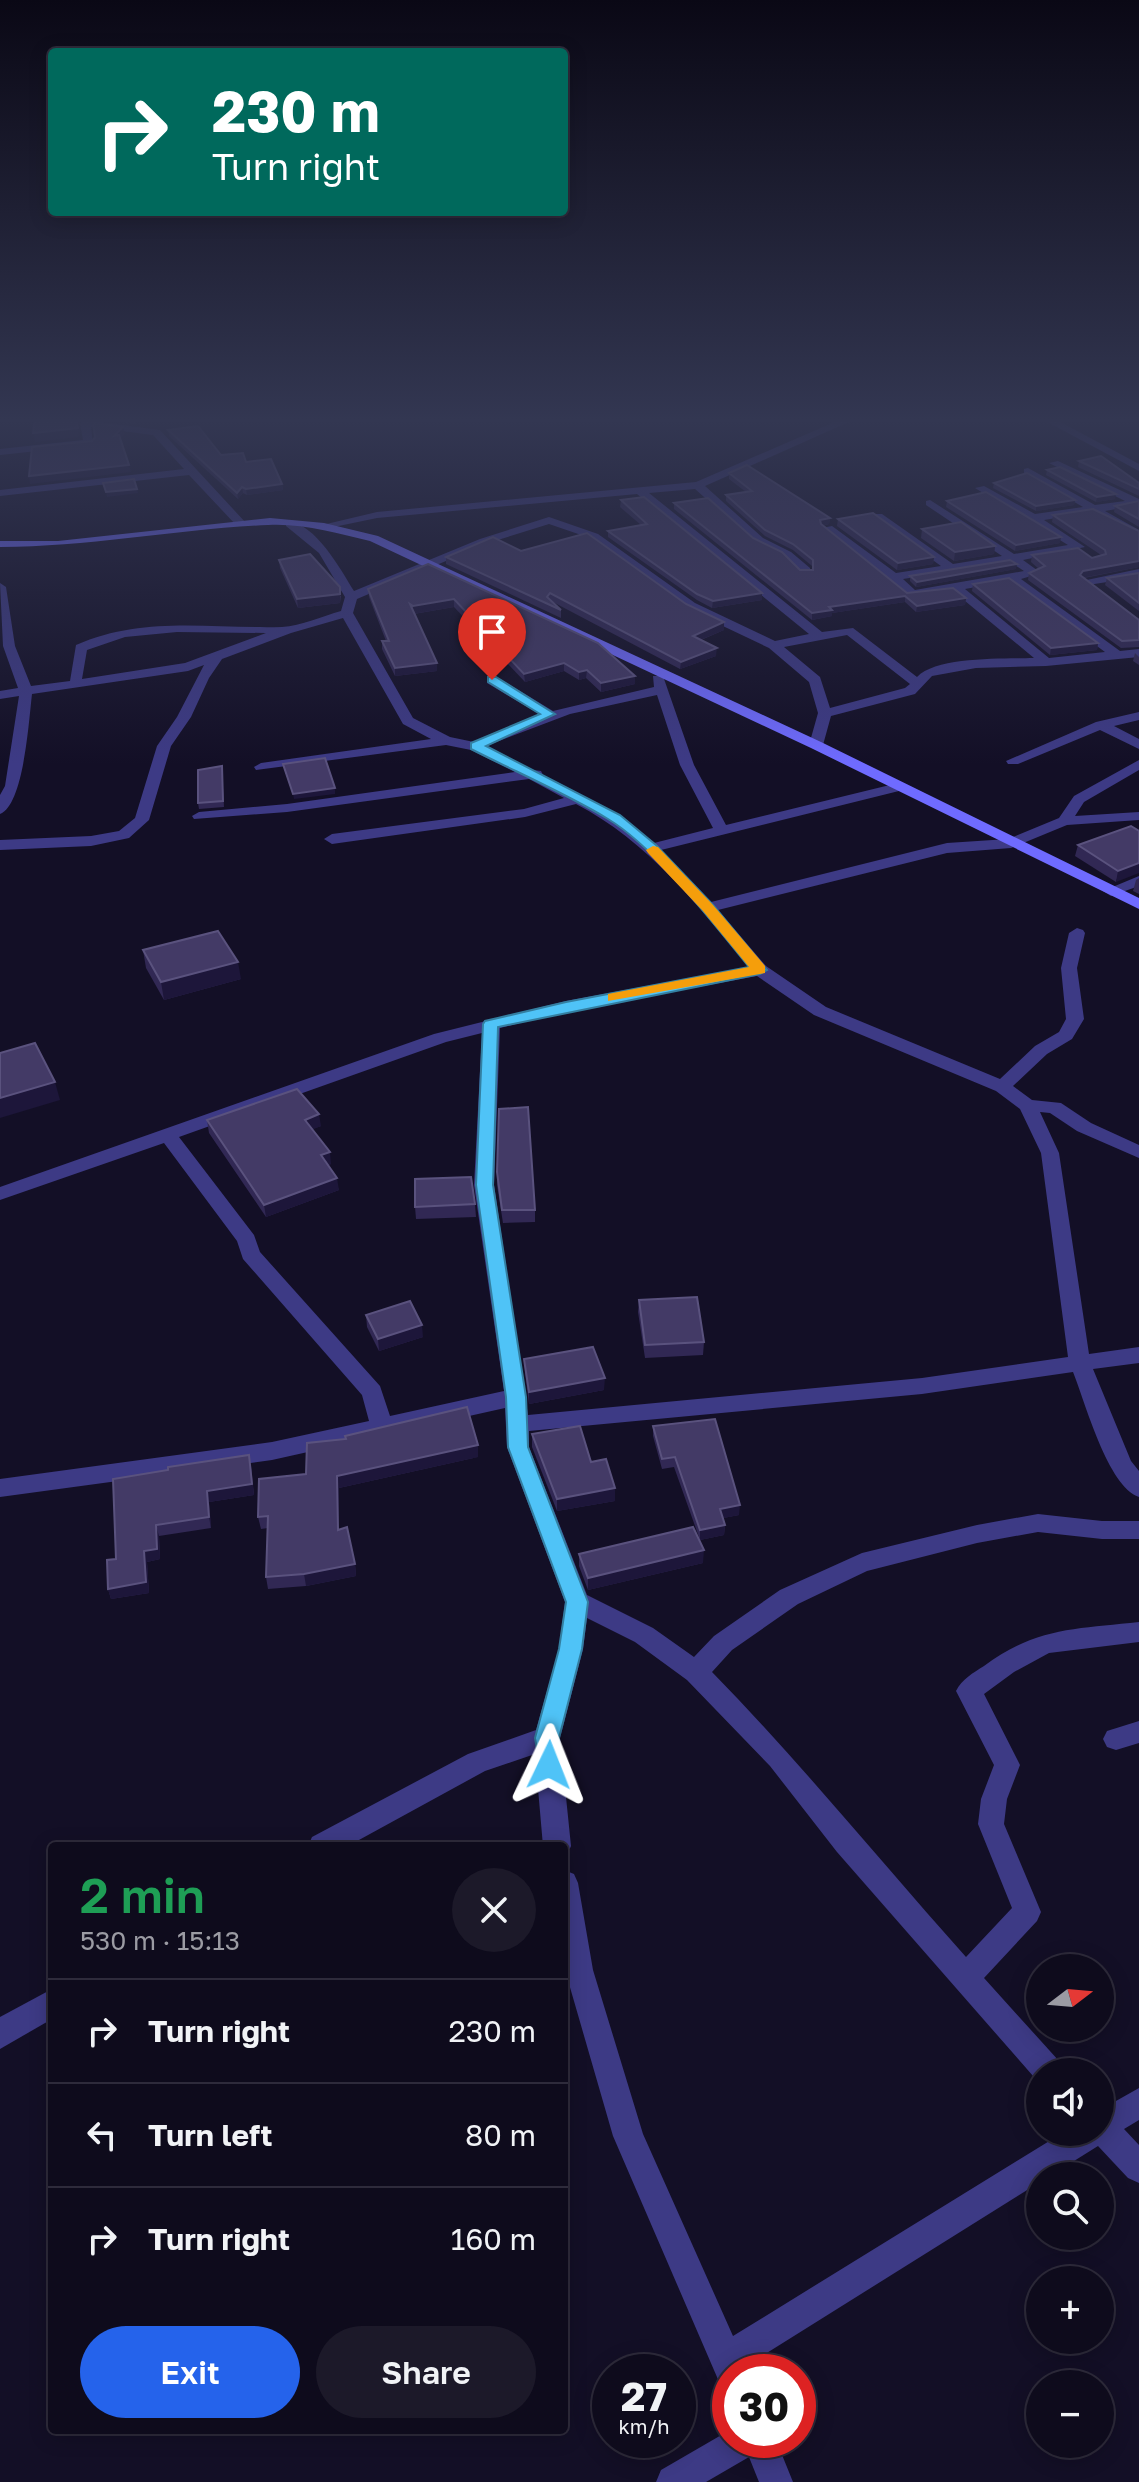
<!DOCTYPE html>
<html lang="en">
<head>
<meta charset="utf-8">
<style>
	body { margin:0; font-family:"Golos Text",sans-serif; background:#1c1929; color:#f1f3f6; height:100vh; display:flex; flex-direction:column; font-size:30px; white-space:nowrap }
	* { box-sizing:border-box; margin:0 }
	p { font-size:26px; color:#9b9ba3 }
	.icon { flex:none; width:44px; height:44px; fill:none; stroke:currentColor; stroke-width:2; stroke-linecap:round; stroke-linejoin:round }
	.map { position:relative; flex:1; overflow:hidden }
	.details { position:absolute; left:48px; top:1842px; width:520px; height:592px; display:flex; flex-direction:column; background:#0e0b1c; border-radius:8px; box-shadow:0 4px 20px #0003,0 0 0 2px #2e2b3b }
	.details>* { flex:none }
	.top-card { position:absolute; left:48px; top:48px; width:520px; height:168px; border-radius:8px; box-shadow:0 4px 20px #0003,0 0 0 2px #2e2b3b; background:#00695c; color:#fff; overflow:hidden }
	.needle { width:52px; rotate:74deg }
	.controls { position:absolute; left:1026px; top:1954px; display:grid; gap:16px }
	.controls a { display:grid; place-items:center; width:88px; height:88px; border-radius:50%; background:#0e0b1c; box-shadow:0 4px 20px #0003,0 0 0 2px #2e2b3b; font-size:40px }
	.speed { position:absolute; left:592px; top:2354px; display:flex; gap:16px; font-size:40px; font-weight:700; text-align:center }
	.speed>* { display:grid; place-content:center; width:104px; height:104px; border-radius:50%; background:#0e0b1c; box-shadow:0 4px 20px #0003,0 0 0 2px #2e2b3b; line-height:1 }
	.speed small { font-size:20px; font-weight:400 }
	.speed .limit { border:12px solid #d22; background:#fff; color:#111 }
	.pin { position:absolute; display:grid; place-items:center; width:68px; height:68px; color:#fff; margin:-82px -34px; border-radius:50% 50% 50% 0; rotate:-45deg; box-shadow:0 0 8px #0007 }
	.pin .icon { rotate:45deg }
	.me { position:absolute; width:88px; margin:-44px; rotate:2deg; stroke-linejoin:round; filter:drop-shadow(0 0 6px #0008) }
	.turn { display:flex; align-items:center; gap:28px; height:168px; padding:0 32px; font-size:36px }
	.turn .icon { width:104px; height:104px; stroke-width:2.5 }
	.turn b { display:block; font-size:56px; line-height:68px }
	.round { display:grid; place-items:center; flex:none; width:84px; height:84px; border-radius:42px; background:#1c1929 }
	.summary { display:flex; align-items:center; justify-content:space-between; height:136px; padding:0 32px }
	h1 { font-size:48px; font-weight:600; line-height:60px; color:#1e9e55 }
	.primary-button { display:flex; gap:16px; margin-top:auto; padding:16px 32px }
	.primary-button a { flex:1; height:92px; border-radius:48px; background:#2563eb; color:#fff; font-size:32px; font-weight:600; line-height:92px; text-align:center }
	.primary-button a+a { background:#1c1929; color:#f1f3f6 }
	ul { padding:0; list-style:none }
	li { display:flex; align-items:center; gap:24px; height:104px; padding:0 32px; border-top:2px solid #2e2b3b }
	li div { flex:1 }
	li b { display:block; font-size:30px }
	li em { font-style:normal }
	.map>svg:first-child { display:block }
</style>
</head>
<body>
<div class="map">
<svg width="1139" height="2482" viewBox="0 0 1139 2482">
	<rect width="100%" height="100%" fill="#130f26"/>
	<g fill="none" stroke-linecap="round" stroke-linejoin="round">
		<g fill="#3d3a85" fill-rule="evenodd">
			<path d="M846,417H860L705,486L763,538L791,552L810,568V574H802L783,556L755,542L695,489L649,493L822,632L853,628L917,677C937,656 1005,659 1034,658L953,591L908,597L822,528L832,526L896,573L941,566L874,518V514H882L953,564L1002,556L926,505V501L930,500L1014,554L1068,545L975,488L984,486L1035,514L1083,507L1024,473V469L1028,468L1095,505L1125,501L1049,463L1058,461L1139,499V505L1105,511L1139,530V538L1092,512L1044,520L1085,547L1023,560L1041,573L1021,579L1120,651L1139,649V657L1046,666L976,668L932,676L915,694L831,716L823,745L816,749L809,745L818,713L809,682L769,648L687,609L590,538L549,524L488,543L357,599L353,613L413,718L450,737L474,742L541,715L487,683V677H497L553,711L654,687L653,676H663L694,765L726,825L898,783L905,787L903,790L661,850L711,902L947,843L1008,839L1059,818L1074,796L1139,760V770L1084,802L1075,816L1139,812V820L1067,825L1011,848L947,853L718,910L766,966L826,1007L1000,1079L1035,1046L1059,1032L1066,1019L1061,968L1069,933L1077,928L1083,930L1085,933L1077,968L1084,1019L1072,1039L1047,1054L1013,1086L1032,1100L1061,1103L1091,1123L1139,1145V1158L1077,1131L1050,1113L1040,1112L1059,1153L1089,1354L1139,1347V1363L1093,1369L1131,1461L1139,1471V1497C1108,1487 1085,1402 1073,1372L922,1394L529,1431V1447L587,1595L653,1628L694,1657L714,1636L780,1590L862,1553L977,1525L1038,1514L1102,1521H1139V1539H1102L1038,1532L977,1543L867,1571L798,1604L732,1650L712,1672C801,1763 881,1862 966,1957L1012,1908L978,1824L981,1799L994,1765L956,1691C962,1679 973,1673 984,1666C1036,1627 1077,1629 1139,1622V1642L1049,1653L1014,1672L984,1694L1020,1765L1007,1799L1004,1824L1041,1912L1037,1921L984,1978L1059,2061L1063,2072H1040V2084L837,1852L770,1766L687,1680L635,1642L587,1618L583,1649L560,1738L571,1846L567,1855L564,1856V1846H543L535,1754L485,1771L348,1846H308L312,1837L468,1754L536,1730L559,1649L565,1602L507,1447L505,1408L272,1460L0,1497V1479L272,1442L369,1421L362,1395L243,1259L237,1241L164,1143L0,1200V1187L434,1034L566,1001L749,967C698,906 648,841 576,804L525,817L332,844L324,839L332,834L524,809L564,798L529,779L287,812L194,819L192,816L199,812L287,804L515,772L471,750L446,745L256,770L254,767L261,763L431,739L403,724L343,618L291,633L222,659L209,678L191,717L171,746L149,820L129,838L91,846L0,850V840L91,836L119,831L135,818L157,746L177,717L204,665L188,671L32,694C29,719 24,805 0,814V795L5,786L19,696L0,699V691L18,688L3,646L0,583L6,587L15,646L31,686L70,681L76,645C144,615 211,629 282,627C301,626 323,616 341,611L345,597L319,553L286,526V522C314,520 341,570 354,591L480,539L549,517L598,534L695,603L775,641L809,634L637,494L377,518L324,529L318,526L377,512L696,482ZM1010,562L1024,571L915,590L903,579ZM1009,581L1105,652L1049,658L965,589ZM177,632L266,633L185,663L82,679L87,650L125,637ZM847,635L910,684L905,688L830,708L820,677L784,647ZM657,695L680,765L713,828L654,843L620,815L543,775L541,771L533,770L486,746L570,714ZM757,976L814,1015L996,1091L1020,1109L1041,1153L1068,1357L922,1378L528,1415L494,1185L500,1028L567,1011ZM482,1033L474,1185L504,1391L390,1416L380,1386L260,1252L254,1235L179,1137L446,1042Z"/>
			<path d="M1038,417H1051L1139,464V471Z"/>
			<path d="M85,420L160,430L246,523L236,525L189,475L0,496V490L184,469L153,435L91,427L93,445L0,455V449L83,440L80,423Z"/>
			<path d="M1139,569V577L1088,585L1082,581Z"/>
			<path d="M1139,712V720L1114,726L1139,739V749L1100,730L1018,764H1008L1006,761L1096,722Z"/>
			<path d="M1139,876V886L1111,896L1103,891Z"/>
			<path d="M1139,1721V1743L1116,1750L1107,1747L1103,1739L1107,1731Z"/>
			<path d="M564,1870L574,1874L578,1883L593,1970L643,2134L733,2336L1064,2132H1100V2110L1139,2088V2120L1124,2129L1139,2145V2183L1128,2178L1098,2146L1050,2176H1040V2182L746,2366L749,2372H730V2388L720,2384L613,2136L565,1970Z"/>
			<path d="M52,1989V2019L0,2049V2017Z"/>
			<path d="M730,2430V2440H776L793,2482H759L749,2457L706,2482H656L661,2470Z"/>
		</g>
		<path fill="#6f6bff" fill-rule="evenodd" d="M270,518L324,523L378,536L821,742L1139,898V909L811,748L370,541C337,533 302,523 268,525C178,529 90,547 0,547V541H58Z"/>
	</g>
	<g fill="#312854">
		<path d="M103,417H143L136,424L103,419Z"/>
		<path d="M168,430L221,455L246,462L282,484L283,490L247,495L243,493L238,499L169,436Z"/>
		<path d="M1079,461L1139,483V496L1078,467Z"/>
		<path d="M1047,470L1115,499L1096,502L1046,475Z"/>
		<path d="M729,473L830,518L829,524L822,526L907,593L966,598L965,605L916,612L905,602L832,613V616L812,620L674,509V503L753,538L800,570H812V566L793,550L765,536L726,501V495L746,492L729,479Z"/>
		<path d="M994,483L1075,500L1074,505L1036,511L993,488Z"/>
		<path d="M621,500L762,600L712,608L697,600L608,537V531L641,525L620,507Z"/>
		<path d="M947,501L1060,543L1015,551L946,507Z"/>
		<path d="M1139,501V527L1114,512L1115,506Z"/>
		<path d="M1053,515L1139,567L1084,578L1139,620V647L1121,648L1028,580L1029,573L1039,569L1031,562L1032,555L1092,558L1101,555L1052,522Z"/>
		<path d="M838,519L934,557L933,564L897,570L837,526Z"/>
		<path d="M922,529L995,546L994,554L954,561L921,538Z"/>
		<path d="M521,551L686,604L724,622V630L701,640L716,656L680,669L551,601L561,610V618L446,564V557Z"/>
		<path d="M279,560L341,596L340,603L298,608L280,568Z"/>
		<path d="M428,564L635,676V684L601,692L586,678L579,680L564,671L525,682L454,607L414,614L437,663V671L395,676L382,649V641H386L369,597L368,589Z"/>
		<path d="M1016,569L916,587L910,581V576Z"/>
		<path d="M1139,573V611L1105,585L1107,578Z"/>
		<path d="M973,584L1098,643L1097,650L1050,655L972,591Z"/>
		<path d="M1135,653L1139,657V665L1133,661Z"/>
		<path d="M222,766L224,807L199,809L198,803Z"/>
		<path d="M1131,826L1116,882L1075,856L1078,845Z"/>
		<path d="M1139,878V894L1133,891L1136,880Z"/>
		<path d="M143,950L241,979L164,1000L146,968Z"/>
		<path d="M207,1120L321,1126L312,1129L331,1164L328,1165L339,1190L266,1217L209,1133Z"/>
		<path d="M497,1172L535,1210V1222L503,1223L497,1185Z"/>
		<path d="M475,1204L476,1217L416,1219L415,1207Z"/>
		<path d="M639,1300L704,1342L703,1355L645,1358L638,1312Z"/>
		<path d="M366,1315L423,1337L379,1351L367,1327Z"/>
		<path d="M524,1359L604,1390L529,1404L525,1372Z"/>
		<path d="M653,1426L739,1515L723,1518L725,1525L724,1535L700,1540L674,1467L662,1469L653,1436Z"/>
		<path d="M532,1434L591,1462L615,1501L557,1511L532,1447Z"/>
		<path d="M478,1457L339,1488V1529L355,1564L356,1576L306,1586L268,1589L266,1577L268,1528L261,1529L258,1517L259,1479Z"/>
		<path d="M251,1466L254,1495L209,1502L211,1528L159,1536L160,1559L147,1562L149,1593L111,1599L108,1589L116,1559L113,1479Z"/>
		<path d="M579,1554L703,1563L588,1590L579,1566Z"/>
	</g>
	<g fill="#1d163a">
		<path d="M138,417H143L136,424L135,419Z"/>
		<path d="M123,427L125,434L116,443L114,436Z"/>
		<path d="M78,428L79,437L35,442L33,433Z"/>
		<path d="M129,465L131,472L30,484L29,476Z"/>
		<path d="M282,484L283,490L247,495L246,489Z"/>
		<path d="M242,487L243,493L238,499L237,493Z"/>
		<path d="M137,489L138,493L107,497L106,492Z"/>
		<path d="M1116,494L1115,499L1096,502L1097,497Z"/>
		<path d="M1075,500L1074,505L1036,511V506Z"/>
		<path d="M830,518L829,524L820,526V520Z"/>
		<path d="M1061,537L1060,543L1015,551L1016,545Z"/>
		<path d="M995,546L994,554L954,561L955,552Z"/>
		<path d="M934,557L933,564L897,570L898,563Z"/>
		<path d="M1139,561V567L1081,578L1080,575L1083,571Z"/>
		<path d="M1017,564L1016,569L916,587L917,582Z"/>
		<path d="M340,587V603L298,608L297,599Z"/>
		<path d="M762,593V600L712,608L713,601Z"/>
		<path d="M905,596V602L832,613V616L812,620V613L829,607Z"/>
		<path d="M966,598L965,605L916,612L917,606Z"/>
		<path d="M454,599V607L413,614V606Z"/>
		<path d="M724,622V630L693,643V636Z"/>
		<path d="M1098,643L1097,650L1050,655L1051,648Z"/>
		<path d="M717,648L716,656L680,669L681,662Z"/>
		<path d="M437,663V671L395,676V668Z"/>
		<path d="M564,663V671L525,682L524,674Z"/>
		<path d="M587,670L586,678L579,680V672Z"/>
		<path d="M635,676V684L601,692V683Z"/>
		<path d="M335,788V794L294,799L293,794Z"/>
		<path d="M1139,863V873L1116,882L1118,871Z"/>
		<path d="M238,962L241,979L164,1000L161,982Z"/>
		<path d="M55,1082L60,1100L0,1118V1098Z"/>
		<path d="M319,1114L321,1126L307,1132L305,1120Z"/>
		<path d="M330,1152L331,1164L322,1168L321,1155Z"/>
		<path d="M337,1178L339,1190L266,1217L264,1205Z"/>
		<path d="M422,1325L423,1337L379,1351L378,1339Z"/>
		<path d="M605,1378L604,1390L529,1404V1392Z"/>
		<path d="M478,1445V1457L339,1488V1542L338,1530L337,1476Z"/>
		<path d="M249,1455L254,1495L209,1502L211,1528L209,1517L207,1491Z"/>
		<path d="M615,1488V1501L557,1511V1499Z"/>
		<path d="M740,1505L739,1515L719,1519L720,1509Z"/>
		<path d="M156,1525L159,1536L160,1559L147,1562L149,1593L111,1599L108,1589L144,1551Z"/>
		<path d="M725,1525L724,1535L700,1540V1530Z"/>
		<path d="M704,1550L703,1563L588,1590V1578Z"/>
		<path d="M355,1564L356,1576L306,1586L304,1574Z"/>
	</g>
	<g fill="#433a66" stroke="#5a527e" stroke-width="2">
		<path d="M35,417H76L78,428L33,433Z"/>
		<path d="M119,417H138L135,419Z"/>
		<path d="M93,423L123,427L114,436L119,435L129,465L29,476L32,447L92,441L95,437Z"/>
		<path d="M198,426L221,455L243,453L246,462L271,459L282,484L246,489L242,487L237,493L168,430Z"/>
		<path d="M1101,456L1139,483V489L1079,461Z"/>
		<path d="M747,465L830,518L820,520L821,524L907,593L953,588L966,598L917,606L905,596L829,607L832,610L812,613L674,503L708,498L753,538L782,552L800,570H813V560L793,544L765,530L726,495L752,491L729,473Z"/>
		<path d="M1060,467L1116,494L1097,497L1047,470Z"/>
		<path d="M1027,473L1075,500L1036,506L994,483Z"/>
		<path d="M134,479L137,489L106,492L103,483Z"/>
		<path d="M986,492L1061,537L1016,545L947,501Z"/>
		<path d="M644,497L762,593L713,601L697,594L608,531L647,524L621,500Z"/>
		<path d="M1139,501V519L1115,506Z"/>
		<path d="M1093,509L1139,531V561L1083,571L1080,575L1139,620V640L1122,641L1029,573L1045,566L1032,555L1078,548L1092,558L1106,554L1105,550L1053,515Z"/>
		<path d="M873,513L934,557L898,563L838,519Z"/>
		<path d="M961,522L995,546L955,552L922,529Z"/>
		<path d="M587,533L686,604L724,622L693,636L717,648L681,662L550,593L547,597L561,610L446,557L493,537L521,551Z"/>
		<path d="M310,554L340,587V594L297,599L279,560Z"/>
		<path d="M1010,560L1017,564L917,582L910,576Z"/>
		<path d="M428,564L598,643L635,676L601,683L587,670L579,672L564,663L524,674L454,599L413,606L410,604L437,663L395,668L382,641H389L368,589Z"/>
		<path d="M1139,573V603L1107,578Z"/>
		<path d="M1009,578L1098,643L1051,648L973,584Z"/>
		<path d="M325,758L335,788L293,794L283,764Z"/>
		<path d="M222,766L223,801L198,803V770Z"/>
		<path d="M1131,826L1139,831V863L1118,871L1078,845Z"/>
		<path d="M218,931L238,962L161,982L143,950Z"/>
		<path d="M35,1043L55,1082L0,1098V1053Z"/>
		<path d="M297,1089L319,1114L305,1120L330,1152L321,1155L337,1178L264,1205L207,1120Z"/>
		<path d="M528,1107L535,1210H502L497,1172L499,1109Z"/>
		<path d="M471,1177L475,1204L415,1207V1179Z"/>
		<path d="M697,1297L704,1342L645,1345L639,1300Z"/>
		<path d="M410,1301L422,1325L378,1339L366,1315Z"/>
		<path d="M593,1347L605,1378L529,1392L524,1359Z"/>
		<path d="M467,1407L478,1445L337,1476L338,1530L347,1527L355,1564L304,1574L266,1577L268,1516L258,1517L259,1479L306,1474L307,1443L346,1439L345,1436Z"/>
		<path d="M715,1419L740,1505L720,1509L725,1525L700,1530L675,1457L662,1459L653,1426Z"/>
		<path d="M580,1426L591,1462L606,1459L615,1488L557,1499L532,1434Z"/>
		<path d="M249,1455L252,1484L207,1491L209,1517L156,1525L157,1549L144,1551L146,1582L108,1589L107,1560L116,1559L113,1479L168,1470V1467Z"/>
		<path d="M693,1527L704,1550L588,1578L579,1554Z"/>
	</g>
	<linearGradient id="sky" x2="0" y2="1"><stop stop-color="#0a0815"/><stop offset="0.55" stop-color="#333752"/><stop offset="1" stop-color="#333752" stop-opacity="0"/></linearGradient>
	<rect width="1139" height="764" fill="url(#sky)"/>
	<path fill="#4fc3f7" stroke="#337fa1" stroke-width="2" d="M488,677H496L555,714L486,746L620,815L656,845L713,905L767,970L760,974L498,1027L493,1185L526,1397L528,1447L588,1602L582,1649L559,1738L561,1765L557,1773L549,1776L541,1773L535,1738L559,1649L566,1602L508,1447L506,1397L476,1185L483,1024L485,1021L566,1002L749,967C713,923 656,848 608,819C565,793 516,772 471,749V743L540,714L488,682Z"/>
	<path fill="#f59e0b" d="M653,846L658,847L713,905L765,966V973L608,1001V994L613,993L749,967L703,911L648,853L646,850Z"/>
</svg>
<div class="controls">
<a><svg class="needle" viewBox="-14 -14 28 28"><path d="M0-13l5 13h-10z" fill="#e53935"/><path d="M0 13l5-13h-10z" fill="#9b9ba3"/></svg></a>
<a><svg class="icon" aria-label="sound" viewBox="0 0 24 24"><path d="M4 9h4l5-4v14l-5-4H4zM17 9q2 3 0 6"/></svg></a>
<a><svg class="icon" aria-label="search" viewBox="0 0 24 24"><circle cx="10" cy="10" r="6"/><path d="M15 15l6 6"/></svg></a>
<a>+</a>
<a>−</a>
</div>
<div class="speed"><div>27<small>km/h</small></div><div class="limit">30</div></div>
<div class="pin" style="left:492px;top:680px;background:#d93025"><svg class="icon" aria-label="arrive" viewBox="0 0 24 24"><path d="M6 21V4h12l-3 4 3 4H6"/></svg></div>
<svg class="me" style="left:549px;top:1765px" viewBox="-20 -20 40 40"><path d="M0-17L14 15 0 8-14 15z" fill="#4fc3f7" stroke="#fff" stroke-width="4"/></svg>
<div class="top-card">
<div class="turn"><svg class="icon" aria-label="right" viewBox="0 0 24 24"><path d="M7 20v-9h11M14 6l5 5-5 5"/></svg><div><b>230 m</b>Turn right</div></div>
</div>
<section class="details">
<div class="summary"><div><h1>2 min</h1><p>530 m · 15:13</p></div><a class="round"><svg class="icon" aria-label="close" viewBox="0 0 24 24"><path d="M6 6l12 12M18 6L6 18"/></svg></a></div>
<ul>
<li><svg class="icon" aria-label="right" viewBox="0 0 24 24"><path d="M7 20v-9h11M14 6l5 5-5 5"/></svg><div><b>Turn right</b></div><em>230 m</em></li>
<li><svg class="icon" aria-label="left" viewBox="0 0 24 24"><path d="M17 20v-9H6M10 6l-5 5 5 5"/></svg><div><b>Turn left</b></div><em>80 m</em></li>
<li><svg class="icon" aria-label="right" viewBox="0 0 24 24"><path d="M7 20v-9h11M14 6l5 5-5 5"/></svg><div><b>Turn right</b></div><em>160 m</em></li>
</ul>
<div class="primary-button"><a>Exit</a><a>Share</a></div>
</section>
</div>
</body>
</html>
